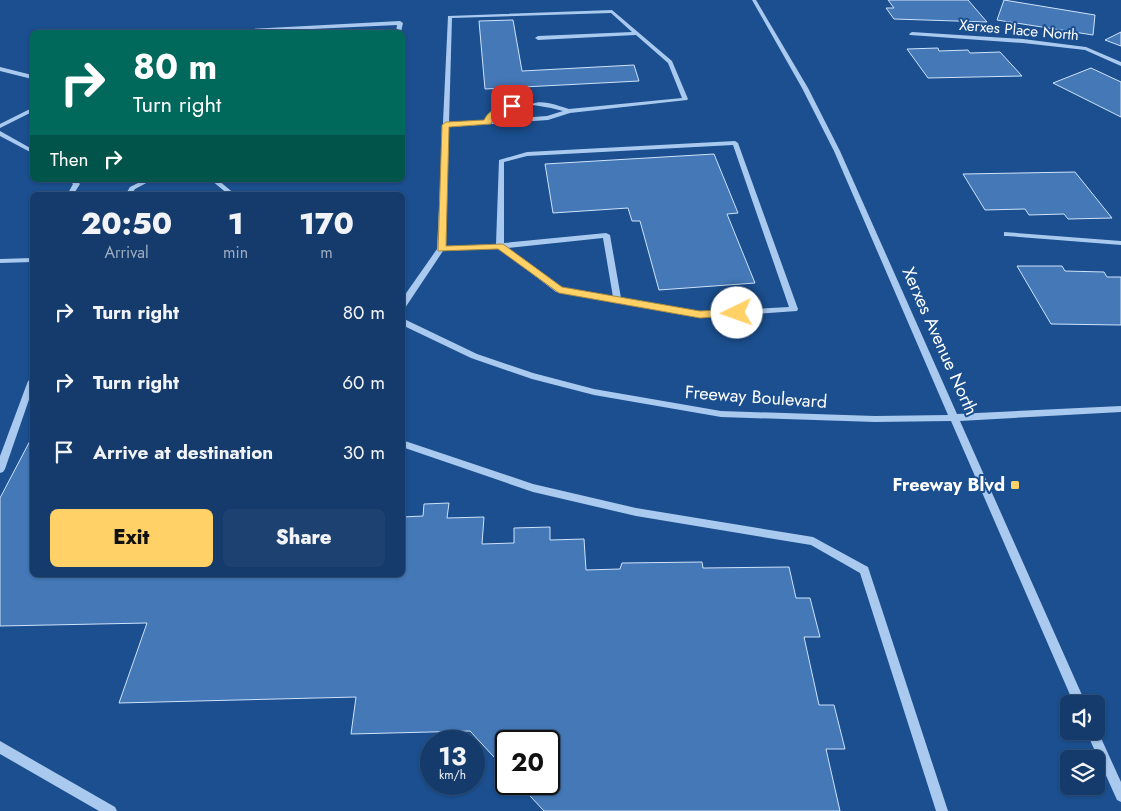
<!DOCTYPE html>
<html lang="en">
<head>
<meta charset="utf-8">
<style>
	body { margin:0; font-family:Jost,sans-serif; background:#1d4271; color:#f1f3f6; height:100vh; display:flex; flex-direction:column; font-size:19px; white-space:nowrap }
	* { box-sizing:border-box; margin:0 }
	p { font-size:16px; color:#9dadc1 }
	.icon { flex:none; width:28px; height:28px; fill:none; stroke:currentColor; stroke-width:2; stroke-linecap:round; stroke-linejoin:round }
	.map { position:relative; flex:1; overflow:hidden }
	.sheet { position:absolute; left:30px; top:192px; width:375px; height:385px; display:flex; flex-direction:column; background:#143b6b; border-radius:8px; box-shadow:0 1px 4px #0004,0 0 0 1px #33557e }
	.sheet>* { flex:none }
	.hud { position:absolute; left:30px; top:30px; width:375px; height:152px; border-radius:8px; box-shadow:0 1px 4px #0004,0 0 0 1px #33557e; background:#00695c; color:#fff; overflow:hidden }
	.fabs { position:absolute; left:1060px; top:695px; display:grid; gap:10px }
	.fabs a { display:grid; place-items:center; width:45px; height:45px; border-radius:8px; background:#143b6b; box-shadow:0 1px 4px #0004,0 0 0 1px #33557e; font-size:25px }
	.speed { position:absolute; left:420px; top:730px; display:flex; gap:10px; font-size:25px; font-weight:700; text-align:center }
	.speed>* { display:grid; place-content:center; width:65px; height:65px; border-radius:50%; background:#143b6b; box-shadow:0 1px 4px #0004,0 0 0 1px #33557e; line-height:1 }
	.speed small { font-size:12px; font-weight:400 }
	.speed .limit { border:2px solid #111; border-radius:8px; background:#fff; color:#111 }
	.pin { position:absolute; display:grid; place-items:center; width:42px; height:42px; color:#fff; margin:-21px; border-radius:10px; box-shadow:0 2px 8px #0006 }
	.me { position:absolute; width:55px; margin:-28px; rotate:267deg; stroke-linejoin:round; filter:drop-shadow(0 0 4px #0008) }
	.turn { display:flex; align-items:center; gap:18px; height:105px; padding:0 20px; font-size:22px }
	.turn .icon { width:65px; height:65px; stroke-width:2.5 }
	.turn b { display:block; font-size:35px; line-height:42px }
	.then { display:flex; align-items:center; height:48px; padding:0 20px; background:#0003; gap:10px; font-size:19px }
	.eta { display:flex; justify-content:space-evenly; align-items:center; height:85px; text-align:center }
	.eta b { font-size:30px; font-weight:800; line-height:35px }
	.action { display:flex; gap:10px; margin-top:auto; padding:10px 20px }
	.action a { flex:1; height:58px; border-radius:8px; background:#ffd166; color:#111; font-size:20px; font-weight:800; line-height:58px; text-align:center }
	.action a+a { background:#1d4271; color:#f1f3f6 }
	ul { padding:0; list-style:none }
	li { display:flex; align-items:center; gap:15px; height:70px; padding:0 20px }
	li div { flex:1 }
	li b { display:block; font-size:19px }
	li em { font-style:normal }
	.map>svg:first-child { display:block }
</style>
</head>
<body>
<div class="map">
<svg width="1121" height="811" viewBox="0 0 1121 811">
	<rect width="100%" height="100%" fill="#1b4f8f"/>
	<g fill="#4478b7" stroke="#cfe3fa">
		<path d="M888,0H968L987,22L894,19L886,8H894Z"/>
		<path d="M1004,0L1095,15L1093,35L997,20Z"/>
		<path d="M513,20L522,71L634,65L639,81L485,89L479,21Z"/>
		<path d="M1121,32V46L1105,40Z"/>
		<path d="M938,48L939,51L968,50L970,53L1000,52L1022,76L928,78L907,49Z"/>
		<path d="M1091,68L1121,82V117L1053,83Z"/>
		<path d="M714,154L738,213L727,214L755,283L659,290L640,221H632L628,208L553,213L545,164Z"/>
		<path d="M1075,172L1112,218L1068,219L1064,214L1029,215L1025,209L985,210L963,174Z"/>
		<path d="M1017,266H1062L1065,271L1104,272L1107,277H1121V325L1051,324Z"/>
		<path d="M32,437V575H402V517L423,516L424,504L449,503L447,518L484,517L482,544L514,543V528L550,527V540L584,539L586,570L620,569L622,563L702,562L703,568L789,567L796,598H810L820,637H804L819,705H834L845,749H826L840,811H544L519,784H549V741H506V770L470,731L351,734L356,697L119,703L147,623L0,626V498Z"/>
	</g>
	<g fill="none" stroke-linecap="round" stroke-linejoin="round">
		<path stroke="#3d69a0" stroke-width="5.5" stroke-dasharray="5.5 2.5" stroke-linecap="butt" d="M511,106L535,104"/>
		<g fill="#a9c9ee" fill-rule="evenodd">
			<path d="M752,0H756L808,88L840,151L957,414L1121,406V412L960,421L1086,704H1074L951,421L875,422L721,417L594,395L532,379L471,358L402,325V318L477,354L533,373L594,389L721,411L875,416L948,415L834,151L802,88Z"/>
			<path d="M612,10L672,61L688,99L687,100L570,113L548,120L449,127L445,247L496,244L499,160L527,152L735,141L738,143L798,309L797,311L700,318L556,292L498,248L443,251L405,308L402,309V299L437,249L448,16ZM611,13L632,32L538,36L535,38L538,40L636,35L668,63L682,98L569,109C559,106 542,99 532,104L533,105L551,108L563,111L547,116L492,120C496,111 504,109 513,107L514,106L511,104C500,107 491,109 485,120L449,123L452,18ZM733,145L789,307L700,312L621,298L610,235L606,233L504,243V162L527,156ZM603,238L613,297L561,288L507,248Z"/>
			<path d="M400,21L403,23L401,32H396L397,25L251,32H229L232,30Z"/>
			<path d="M912,32L1023,39L1086,47L1121,62V66L1085,50L1023,43L910,35L909,34Z"/>
			<path d="M0,67L32,75V79L0,71Z"/>
			<path d="M32,108V112L0,128V124Z"/>
			<path d="M0,131L32,149V153L0,136Z"/>
			<path d="M69,180H76L80,184L73,195H67L73,184Z"/>
			<path d="M144,180H152L135,189L131,195H125L130,187Z"/>
			<path d="M211,180H218L236,195H229Z"/>
			<path d="M1004,232L1121,241V245L1007,236H1004Z"/>
			<path d="M32,258V262L0,263V259Z"/>
			<path d="M32,378V391L5,469L3,472L0,473V456L28,381Z"/>
			<path d="M402,440L533,484L636,508L813,537L868,567L948,811H936L860,573L811,545L636,516L533,492L402,447Z"/>
			<path d="M1096,727L1121,782V802L1117,800L1086,731H1096Z"/>
			<path d="M0,741L115,807L117,811H99L0,754Z"/>
		</g>
	</g>
	<path fill="#ffd166" stroke="#a68842" d="M512,103L514,104V107C504,110 495,113 491,124L449,127L446,246L503,244L562,287L700,311L737,309L742,313L741,315L700,318L559,293L498,249L438,251L442,125L446,122L484,120C489,109 501,106 512,103Z"/>
	<rect fill="#ffd166" stroke="#1b4f8f" stroke-width="2" x="1010" y="480" width="10" height="10" rx="2.5"/>
	<g text-anchor="middle" dominant-baseline="central" stroke-width="4" stroke-linejoin="round" paint-order="stroke">
		<g font-size="15" fill="#fff" stroke="#1b4f8f">
			<text transform="translate(1019 30) rotate(5)">Xerxes Place North</text>
		</g>
		<g font-size="18" fill="#fff" stroke="#1b4f8f">
			<text transform="translate(940 341) rotate(66)">Xerxes Avenue North</text>
			<text transform="translate(756 397) rotate(4)">Freeway Boulevard</text>
		</g>
		<g font-size="18" font-weight="bold" fill="#fff" stroke="#1b4f8f" text-anchor="end">
			<text x="1005" y="485">Freeway Blvd</text>
		</g>
	</g>
</svg>
<div class="fabs">
<a><svg class="icon" aria-label="sound" viewBox="0 0 24 24"><path d="M4 9h4l5-4v14l-5-4H4zM17 9q2 3 0 6"/></svg></a>
<a><svg class="icon" aria-label="layers" viewBox="0 0 24 24"><path d="M12 4l9 5-9 5-9-5zM3 14l9 5 9-5"/></svg></a>
</div>
<div class="speed"><div>13<small>km/h</small></div><div class="limit">20</div></div>
<div class="pin" style="left:512px;top:106px;background:#d93025"><svg class="icon" aria-label="arrive" viewBox="0 0 24 24"><path d="M6 21V4h12l-3 4 3 4H6"/></svg></div>
<svg class="me" style="left:737px;top:313px" viewBox="-20 -20 40 40"><circle r="19" fill="#fff"/><path d="M0-13L10 11 0 6-10 11z" fill="#ffd166"/></svg>
<div class="hud">
<div class="turn"><svg class="icon" aria-label="right" viewBox="0 0 24 24"><path d="M7 20v-9h11M14 6l5 5-5 5"/></svg><div><b>80 m</b>Turn right</div></div>
<div class="then">Then<svg class="icon" aria-label="right" viewBox="0 0 24 24"><path d="M7 20v-9h11M14 6l5 5-5 5"/></svg></div>
</div>
<section class="sheet">
<div class="eta">
<div><b>20:50</b><p>Arrival</p></div>
<div><b>1</b><p>min</p></div>
<div><b>170</b><p>m</p></div>
</div>
<ul>
<li><svg class="icon" aria-label="right" viewBox="0 0 24 24"><path d="M7 20v-9h11M14 6l5 5-5 5"/></svg><div><b>Turn right</b></div><em>80 m</em></li>
<li><svg class="icon" aria-label="right" viewBox="0 0 24 24"><path d="M7 20v-9h11M14 6l5 5-5 5"/></svg><div><b>Turn right</b></div><em>60 m</em></li>
<li><svg class="icon" aria-label="arrive" viewBox="0 0 24 24"><path d="M6 21V4h12l-3 4 3 4H6"/></svg><div><b>Arrive at destination</b></div><em>30 m</em></li>
</ul>
<div class="action"><a>Exit</a><a>Share</a></div>
</section>
</div>
</body>
</html>
